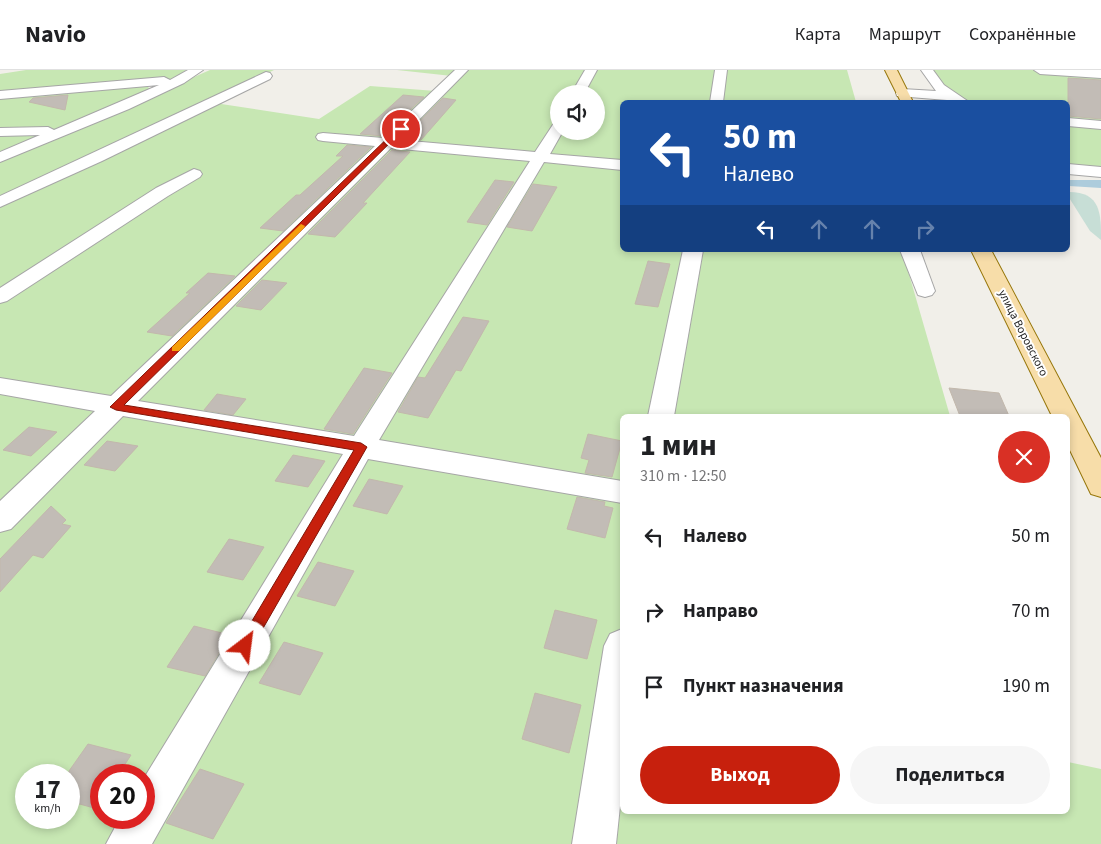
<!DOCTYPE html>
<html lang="ru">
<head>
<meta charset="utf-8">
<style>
	body { margin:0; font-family:"Source Sans 3",sans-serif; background:#f6f6f6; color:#202124; height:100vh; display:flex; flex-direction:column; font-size:19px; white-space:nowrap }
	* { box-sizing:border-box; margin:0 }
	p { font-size:16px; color:#757577 }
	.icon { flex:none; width:28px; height:28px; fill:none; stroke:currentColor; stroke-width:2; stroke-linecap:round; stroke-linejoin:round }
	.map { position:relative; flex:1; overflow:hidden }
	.details { position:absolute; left:620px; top:344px; width:450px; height:400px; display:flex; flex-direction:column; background:#fff; border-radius:8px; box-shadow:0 2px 8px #0003 }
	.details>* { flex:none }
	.top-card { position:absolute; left:620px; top:30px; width:450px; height:152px; border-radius:8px; box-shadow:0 2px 8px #0003; background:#1a4fa0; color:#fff; overflow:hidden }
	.fabs { position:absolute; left:550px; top:15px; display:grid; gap:10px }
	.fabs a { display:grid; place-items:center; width:55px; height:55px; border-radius:50%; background:#fff; box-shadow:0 2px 8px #0003; font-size:25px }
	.speed { position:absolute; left:15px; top:694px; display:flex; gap:10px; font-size:25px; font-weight:700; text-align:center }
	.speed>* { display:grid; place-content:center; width:65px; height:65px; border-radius:50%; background:#fff; box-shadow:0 2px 8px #0003; line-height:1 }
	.speed small { font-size:12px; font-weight:400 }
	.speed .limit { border:8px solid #d22; background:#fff; color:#111 }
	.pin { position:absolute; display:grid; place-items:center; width:42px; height:42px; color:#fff; margin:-21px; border:2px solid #fff; border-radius:50%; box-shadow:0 1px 5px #0007 }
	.me { position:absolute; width:55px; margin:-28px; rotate:30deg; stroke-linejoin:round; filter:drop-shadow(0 0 4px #0008) }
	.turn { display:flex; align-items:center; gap:18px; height:105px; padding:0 20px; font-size:22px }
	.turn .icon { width:65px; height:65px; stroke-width:2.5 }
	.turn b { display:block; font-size:35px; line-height:42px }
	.lanes { display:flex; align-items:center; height:48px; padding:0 20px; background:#0003; justify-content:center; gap:25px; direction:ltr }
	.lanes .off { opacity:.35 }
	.round { display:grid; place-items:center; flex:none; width:52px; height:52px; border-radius:26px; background:#f6f6f6 }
	.headline { display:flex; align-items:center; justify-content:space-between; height:85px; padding:0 20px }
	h1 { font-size:30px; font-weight:700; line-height:38px }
	.button { display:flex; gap:10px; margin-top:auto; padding:10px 20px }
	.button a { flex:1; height:58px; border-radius:30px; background:#c7200d; color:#fff; font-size:20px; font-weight:700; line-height:58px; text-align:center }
	.button a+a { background:#f6f6f6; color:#202124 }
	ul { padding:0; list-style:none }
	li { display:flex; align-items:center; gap:15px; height:75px; padding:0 20px }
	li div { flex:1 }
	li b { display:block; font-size:19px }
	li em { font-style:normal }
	header { display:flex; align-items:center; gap:30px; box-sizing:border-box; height:70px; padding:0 25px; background:#fff; border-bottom:1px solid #e0e0e0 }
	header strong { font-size:24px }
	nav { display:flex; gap:28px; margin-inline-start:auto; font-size:18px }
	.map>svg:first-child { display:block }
</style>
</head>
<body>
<header>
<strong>Navio</strong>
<nav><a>Карта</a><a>Маршрут</a><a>Сохранённые</a></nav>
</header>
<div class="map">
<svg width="1101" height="774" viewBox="0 0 1101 774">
	<rect width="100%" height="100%" fill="#f1efe9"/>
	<g fill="#c7e7b3" fill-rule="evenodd">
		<path d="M26,0H186L174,9L0,22V4Z"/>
		<path d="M210,0H274L208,32L319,49L370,16L436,21L452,6L397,0H847L856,32H622V180H902L950,346H622V741H1068V692L1101,699V774H0V26L145,14L152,21L160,22ZM559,24H596V61H559ZM26,705H69V748H26ZM101,705H144V748H101Z"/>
		<path d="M924,0H1101V105L1068,103V32H948Z"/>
	</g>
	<path fill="#c7ded6" d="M1069,122C1101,122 1101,144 1101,170L1090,161L1068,126Z"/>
	<path fill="#adccdc" d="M1068,110H1101V118L1069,116Z"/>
	<g fill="#c2bcb6" stroke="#c2b8ac">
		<path d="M1068,8L1101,10V49L1068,46Z"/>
		<path d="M68,25L65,40L29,32L33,28Z"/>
		<path d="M403,25L424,27L382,66L360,64Z"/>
		<path d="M443,28L456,30L421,70L403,68Z"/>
		<path d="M347,75L371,77L283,161L260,158L296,125H300L343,86H336Z"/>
		<path d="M392,80L410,82L363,133H367L335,167L308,164Z"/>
		<path d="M495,110L514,112L487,155L467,152Z"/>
		<path d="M533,114L557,117L532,161L507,157Z"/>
		<path d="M648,191L670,194L658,237L635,234Z"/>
		<path d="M208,203L235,206L172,266L147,262L190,223H186Z"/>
		<path d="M262,210L287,213L261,240L236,236Z"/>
		<path d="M463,247L489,251L461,301L456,300L428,348L398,342L418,307L425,308Z"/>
		<path d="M364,298L392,303L353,364L324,359Z"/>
		<path d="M949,318L999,323L1009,346H960Z"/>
		<path d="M217,324L246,329L233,345L204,340Z"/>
		<path d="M29,357L57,362L31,386L3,380Z"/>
		<path d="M588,364L622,371L612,407L585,403L589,390L581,388Z"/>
		<path d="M107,371L138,376L115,401L84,395Z"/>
		<path d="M293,385L325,391L308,417L275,411Z"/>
		<path d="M369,409L403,416L387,444L353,436Z"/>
		<path d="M577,427L605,432L604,436L613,438L605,468L567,459Z"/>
		<path d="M51,436L66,450L62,454L71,456L43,488L33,485L0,522V489Z"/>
		<path d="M229,469L264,477L243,510L207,502Z"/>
		<path d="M318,492L354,501L335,536L297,526Z"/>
		<path d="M555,540L597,550L587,589L544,578Z"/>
		<path d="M194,556L230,565L205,606L167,597Z"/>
		<path d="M284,572L323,583L300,625L259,613Z"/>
		<path d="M535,623L581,635L569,683L522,669Z"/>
		<path d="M88,674L131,685L118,705H101V740L69,731V701Z"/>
		<path d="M200,699L244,714L213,769L166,753Z"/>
	</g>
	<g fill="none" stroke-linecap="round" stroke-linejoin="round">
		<defs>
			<g id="minor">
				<path d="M188,0H203L184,13L129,39L0,92V82L40,65L0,66V58L48,57L54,60L159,15L0,29V21L164,7L170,10Z"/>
				<path d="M455,0H468L399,70L535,82L554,53L559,52V61H563L550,84L622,90V100L544,92L379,370L622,411V433L368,389L152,774H106L120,748H144V708L343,384L123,346L11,459L0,462V431L95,341L0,324V308L111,326L375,76L323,71L318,70L316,67L318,64L323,63L383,68ZM391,78L530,91L354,366L138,331Z"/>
				<path d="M585,0H597L584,24H571Z"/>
				<path d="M715,0H727L723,32H710Z"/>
				<path d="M921,0H933L944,15L969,32H953L947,30L897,26L896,23L902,19L936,21Z"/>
				<path d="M1034,0H1101V8L1040,4Z"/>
				<path d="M266,2L270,3L272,6L270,9L102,91L0,137V126Z"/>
				<path d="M1068,48L1101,51V59L1068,56Z"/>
				<path d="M1068,94L1101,97V107L1068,104Z"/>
				<path d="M194,99L200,101L202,104L200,107L168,126L7,231L0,233V218L156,118Z"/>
				<path d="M683,180H703L674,346H648Z"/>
				<path d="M900,180H920L935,221L932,225L925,227L918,225Z"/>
				<path d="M622,559V717L616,774H572L604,576L610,564Z"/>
			</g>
			<g id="major">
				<path d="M885,0H897L913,32H901Z"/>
				<path d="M971,180H991L1101,388V427L1091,424L1068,376V346H1052Z"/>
			</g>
		</defs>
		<use href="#minor" stroke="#a6a6a6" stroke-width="2"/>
		<use href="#major" stroke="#96760a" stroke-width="2"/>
		<use href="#minor" fill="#fff" fill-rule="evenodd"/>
		<use href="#major" fill="#f7dda9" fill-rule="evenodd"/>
	</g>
	<path fill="#c7200d" stroke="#811508" d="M399,57L404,59L124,335L361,373L367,377L250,581L245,583L240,581L238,576L240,571L354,380L116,340L110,337Z"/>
	<path fill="#f59e0b" d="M301,154L305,156L304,158L179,281H172V277Z"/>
	<g text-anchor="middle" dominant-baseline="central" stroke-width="4" stroke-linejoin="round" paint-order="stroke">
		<g font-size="12" fill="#222" stroke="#fff">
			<text transform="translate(1023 263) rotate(63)">улица Воровского</text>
		</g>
	</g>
</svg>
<div class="fabs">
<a><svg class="icon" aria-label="sound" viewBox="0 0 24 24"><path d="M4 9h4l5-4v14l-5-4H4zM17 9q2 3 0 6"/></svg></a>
</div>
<div class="speed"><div>17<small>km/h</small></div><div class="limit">20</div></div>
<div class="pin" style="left:401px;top:59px;background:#d93025"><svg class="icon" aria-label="arrive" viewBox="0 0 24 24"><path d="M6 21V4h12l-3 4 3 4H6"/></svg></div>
<svg class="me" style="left:245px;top:576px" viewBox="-20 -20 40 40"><circle r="19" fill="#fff"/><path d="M0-13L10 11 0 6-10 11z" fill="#c7200d"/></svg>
<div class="top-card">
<div class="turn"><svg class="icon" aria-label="left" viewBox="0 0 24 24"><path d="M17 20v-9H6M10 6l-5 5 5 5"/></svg><div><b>50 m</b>Налево</div></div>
<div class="lanes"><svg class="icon" aria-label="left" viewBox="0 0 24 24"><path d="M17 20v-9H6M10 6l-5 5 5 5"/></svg><svg class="icon off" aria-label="ahead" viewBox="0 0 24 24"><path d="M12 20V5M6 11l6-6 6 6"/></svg><svg class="icon off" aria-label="ahead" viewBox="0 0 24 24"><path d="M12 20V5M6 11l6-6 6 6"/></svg><svg class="icon off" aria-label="right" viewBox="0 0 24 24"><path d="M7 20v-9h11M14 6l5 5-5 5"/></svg></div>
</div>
<section class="details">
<div class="headline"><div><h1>1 мин</h1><p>310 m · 12:50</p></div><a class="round" style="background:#d93025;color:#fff"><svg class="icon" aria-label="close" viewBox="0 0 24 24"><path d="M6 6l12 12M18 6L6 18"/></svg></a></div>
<ul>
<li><svg class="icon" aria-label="left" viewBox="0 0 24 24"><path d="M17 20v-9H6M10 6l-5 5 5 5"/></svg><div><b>Налево</b></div><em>50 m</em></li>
<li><svg class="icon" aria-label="right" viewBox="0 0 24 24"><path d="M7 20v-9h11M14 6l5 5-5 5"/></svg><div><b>Направо</b></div><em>70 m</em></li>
<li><svg class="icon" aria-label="arrive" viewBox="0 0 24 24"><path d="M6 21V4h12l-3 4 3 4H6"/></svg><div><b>Пункт назначения</b></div><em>190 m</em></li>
</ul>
<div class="button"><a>Выход</a><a>Поделиться</a></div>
</section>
</div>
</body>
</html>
